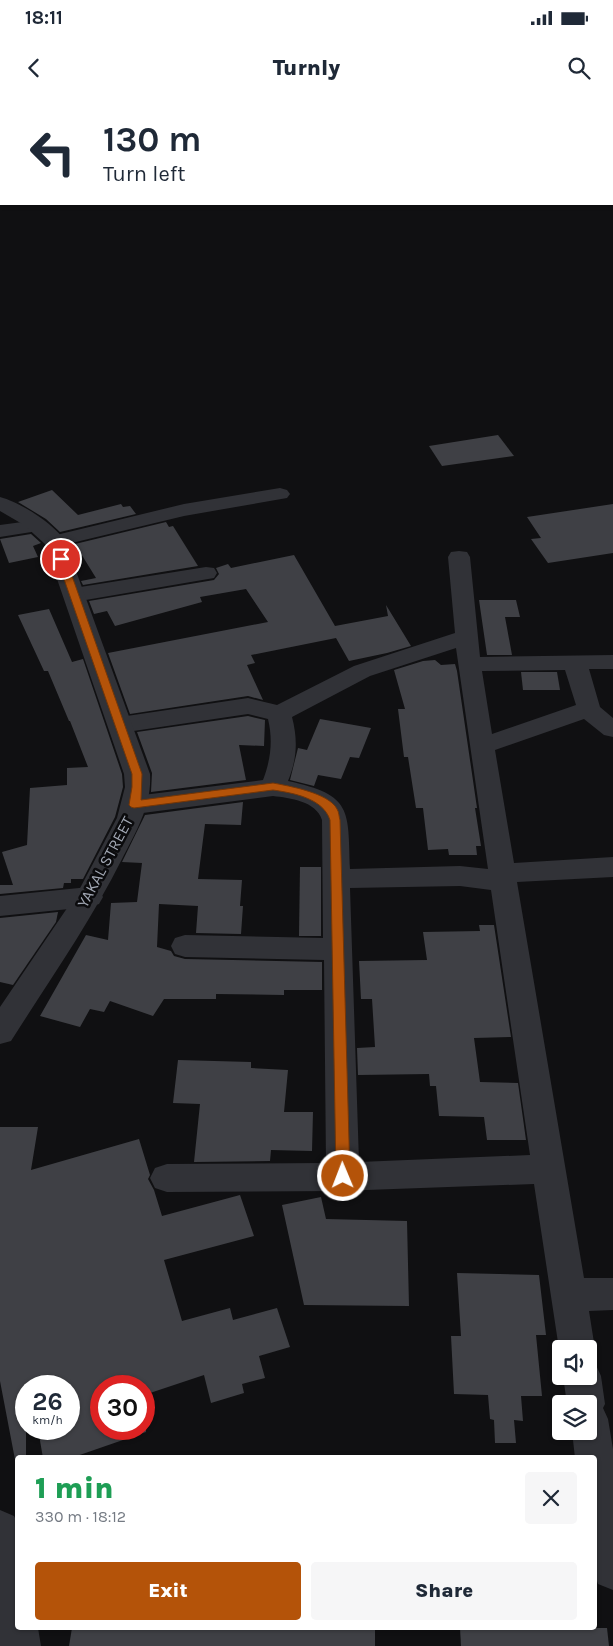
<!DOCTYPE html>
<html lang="en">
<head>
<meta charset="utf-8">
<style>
	body { margin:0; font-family:Karla,sans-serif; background:#f6f6f7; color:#1f2937; height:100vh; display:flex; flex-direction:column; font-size:19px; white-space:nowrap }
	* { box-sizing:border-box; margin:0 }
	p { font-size:16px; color:#747a83 }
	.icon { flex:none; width:28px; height:28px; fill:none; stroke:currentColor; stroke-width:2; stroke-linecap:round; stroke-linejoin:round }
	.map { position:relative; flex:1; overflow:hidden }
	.details { position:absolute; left:15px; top:1355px; width:582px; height:175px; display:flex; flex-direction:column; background:#fff; border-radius:5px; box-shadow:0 1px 4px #0004 }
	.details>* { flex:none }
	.banner { position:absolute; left:0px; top:0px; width:614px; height:105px; box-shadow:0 1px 4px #0004; background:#fff; color:#1f2937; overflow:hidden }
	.buttons { position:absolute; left:552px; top:1240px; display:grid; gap:10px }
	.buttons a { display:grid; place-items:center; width:45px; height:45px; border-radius:5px; background:#fff; box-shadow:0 1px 4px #0004; font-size:25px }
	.speed { position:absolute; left:15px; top:1275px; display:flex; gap:10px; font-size:25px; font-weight:700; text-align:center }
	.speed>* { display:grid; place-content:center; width:65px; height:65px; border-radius:50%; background:#fff; box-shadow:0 1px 4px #0004; line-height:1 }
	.speed small { font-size:12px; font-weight:400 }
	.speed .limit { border:8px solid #d22; background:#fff; color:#111 }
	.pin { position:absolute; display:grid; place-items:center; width:42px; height:42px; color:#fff; margin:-21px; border:2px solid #fff; border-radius:50%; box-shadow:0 1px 5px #0007 }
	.me { position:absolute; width:55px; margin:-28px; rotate:359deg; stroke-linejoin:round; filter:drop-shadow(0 0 4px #0008) }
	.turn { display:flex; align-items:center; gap:18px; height:105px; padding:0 20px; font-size:22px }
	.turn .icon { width:65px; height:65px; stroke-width:2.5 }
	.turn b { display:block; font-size:35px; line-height:42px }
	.round { display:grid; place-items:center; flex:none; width:52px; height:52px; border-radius:5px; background:#f6f6f7 }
	.overview { display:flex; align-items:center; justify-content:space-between; height:85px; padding:0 20px }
	h1 { font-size:30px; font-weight:800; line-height:38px; color:#1e9e55 }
	.cta { display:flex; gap:10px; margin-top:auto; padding:10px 20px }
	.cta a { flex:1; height:58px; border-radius:5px; background:#b45309; color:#fff; font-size:20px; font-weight:800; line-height:58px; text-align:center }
	.cta a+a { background:#f6f6f7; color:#1f2937 }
	.status { display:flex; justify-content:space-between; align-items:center; height:35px; padding:0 25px; background:#fff; direction:ltr }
	.status svg { height:14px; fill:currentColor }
	header { display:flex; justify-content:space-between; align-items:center; height:65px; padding:0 20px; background:#fff; font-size:22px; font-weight:800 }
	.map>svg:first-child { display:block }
</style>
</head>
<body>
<div class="status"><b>18:11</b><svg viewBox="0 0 49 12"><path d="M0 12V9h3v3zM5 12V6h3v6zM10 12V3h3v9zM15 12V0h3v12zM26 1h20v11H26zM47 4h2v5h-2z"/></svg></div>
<header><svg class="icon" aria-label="back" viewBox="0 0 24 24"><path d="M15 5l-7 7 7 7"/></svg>Turnly<svg class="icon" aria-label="search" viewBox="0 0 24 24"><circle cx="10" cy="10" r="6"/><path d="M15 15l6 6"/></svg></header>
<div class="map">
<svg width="613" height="1546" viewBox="0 0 613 1546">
	<rect width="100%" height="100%" fill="#101012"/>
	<g fill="#3f4045">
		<path d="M498,335L514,356L442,366L429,346Z"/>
		<path d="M52,390L78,415L121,404L123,407L130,406L136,414L60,432L46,419L18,402Z"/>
		<path d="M613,404V453L548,463L531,439L541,438L527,417Z"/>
		<path d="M166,422L169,427L173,426L198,466L83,485L81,481L96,478L75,444Z"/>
		<path d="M31,434L41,443L33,446L38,457L9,463L0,439Z"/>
		<path d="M294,455L335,526L388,516L386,505L411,546L387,553L349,561L336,538L251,555L255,563L247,565L263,600L248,596L130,614L108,553L268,522L246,489L200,497L202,502L115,526L107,511L94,514L89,501L214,480L219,474L216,468L228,464L231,468Z"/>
		<path d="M479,500H516L520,517H505L512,555H487Z"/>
		<path d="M49,509L72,562L83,559L122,674L123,687L115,717L83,779H71V783H64L63,788L0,794V785H13L2,752L27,745L30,688L67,685V668L88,667L70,621H69L48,571H44L18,515Z"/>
		<path d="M435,560L441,565L455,564L457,571L477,708H475L481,746H476L477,755H449L448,749L428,750L423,708H416L408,657H404L398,609H405L394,570L423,561Z"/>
		<path d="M521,572H557L560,590H523Z"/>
		<path d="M248,616L265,620L264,646L239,645L246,680L151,692L152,673L137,632Z"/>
		<path d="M320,619L371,628L359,658L350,657L341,679L318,675L314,686L290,680L298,648L307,650Z"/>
		<path d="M243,702L241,725L205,724L198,779L242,780L240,806H243L241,834L196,833L198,806L159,804L157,847L171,851L174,856L185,859L322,862V890H284V895L216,894V899H164L153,916L110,901L104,912L90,909L80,927L40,916L86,835L108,840L111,803L137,802L142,763L122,762L145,715Z"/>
		<path d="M300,767H321V836H299Z"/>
		<path d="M58,812L56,822L13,885L0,882V818Z"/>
		<path d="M479,825H494L511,937L474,938L480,982L518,983L526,1040H487L484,1017L439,1016L436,986H430L429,974L358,975L357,948L375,947L372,899H361L359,861L427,860L423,832L480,831Z"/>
		<path d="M178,960L251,962V968L288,970L284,1012H313L312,1051L271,1050L270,1061L194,1062L200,1004L173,1003Z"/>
		<path d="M0,1027H38L31,1070L139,1039L150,1075L148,1079L154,1090L162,1116L240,1095L254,1136L164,1160L182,1221L230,1208L233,1220L277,1208L290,1247L259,1256L265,1278L242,1284L244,1293L211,1303L204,1275L144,1295V1286H101V1329H146V1332L71,1358H43L38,1329H69V1286H26V1358H18L17,1370L0,1281Z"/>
		<path d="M321,1097L326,1119L407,1121L409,1206L304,1205L282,1105Z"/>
		<path d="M457,1173L539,1175L546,1235H536L542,1296H521L523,1321L514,1320L516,1343H495L494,1320L490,1319L488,1295L454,1294L451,1236H461Z"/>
		<path d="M72,1528H375V1546H69Z"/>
		<path d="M460,1528H607L609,1546H461Z"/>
	</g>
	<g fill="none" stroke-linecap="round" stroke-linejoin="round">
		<g fill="#313237" fill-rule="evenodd">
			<path d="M280,388L287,390L290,394L287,398L184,416L55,447L48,445L45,441L48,437L184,404Z"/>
			<path d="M37,420L44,422L47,426L44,430L0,437V425Z"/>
			<path d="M459,451L467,452L470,457L480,557L613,555V569H589L600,607L613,618V637L604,635L584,619L495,650L514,763L613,757V777L517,782L584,1178H613V1210L589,1211L595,1249L590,1261L595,1263L601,1276L605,1304L603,1308L608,1319L613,1349V1490L598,1484L595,1475V1358H575L572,1331H589V1304H567L563,1276H589V1249H561V1255L559,1249L534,1084L339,1091L167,1092L155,1088L150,1078L155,1068L167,1064L326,1063L324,860L185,857L175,854L171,846L175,838L185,835L323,838L322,720C316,701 290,698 273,696L135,714L126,711L122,705L126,699L135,696L263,680C271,659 273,640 268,619L248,614L120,633L111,631L108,625L111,619L120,617L248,598L277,605L354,566L455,533L448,457L451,452ZM456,548L488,769L460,766L350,769C348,710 353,695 288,681C297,659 298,640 292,617L370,576ZM565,570L576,605L492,634L482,571ZM460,786L491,790L530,1055L359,1062L350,788Z"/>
			<path d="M206,467L214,468L217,473L214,478L74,502L66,500L63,495L66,490L74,488Z"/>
			<path d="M89,787L99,790L103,797L99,804L89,807L0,816V796Z"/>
		</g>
		<g fill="#313237" fill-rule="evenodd">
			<path d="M0,397C20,402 54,424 65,441L150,674C152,705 136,732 122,759C90,823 49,881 11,941L0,944V907L78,792L117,718L125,687L124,674L45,444L24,425L0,411Z"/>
			<path d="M0,1410L14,1416L18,1424V1528H38L41,1546H0Z"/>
		</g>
	</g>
	<path fill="#b45309" stroke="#753606" d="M58,457H61L66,459L142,674L141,700L273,683C289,686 329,693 337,709C339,712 339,717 340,720L350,1076L348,1080L343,1082L338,1080L336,1076L330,720C323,698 293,693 273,690L134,708L131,707L129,705L132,687V674L57,459Z"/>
	<g text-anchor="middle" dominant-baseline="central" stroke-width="5" stroke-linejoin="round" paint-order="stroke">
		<g font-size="16" fill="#a1a7b3" stroke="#0b0b0d">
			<text transform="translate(105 762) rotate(-62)">YAKAL STREET</text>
		</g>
	</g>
</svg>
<div class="buttons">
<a><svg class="icon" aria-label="sound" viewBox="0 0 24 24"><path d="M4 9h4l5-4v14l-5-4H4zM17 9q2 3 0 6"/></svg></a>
<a><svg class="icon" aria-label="layers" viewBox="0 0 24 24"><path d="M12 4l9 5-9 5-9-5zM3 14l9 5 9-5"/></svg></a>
</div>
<div class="speed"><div>26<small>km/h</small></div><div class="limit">30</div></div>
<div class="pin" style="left:61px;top:459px;background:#d93025"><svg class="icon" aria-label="arrive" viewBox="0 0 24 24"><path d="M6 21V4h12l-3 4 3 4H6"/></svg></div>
<svg class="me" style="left:343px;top:1076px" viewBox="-20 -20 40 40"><circle r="17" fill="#b45309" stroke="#fff" stroke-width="3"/><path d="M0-11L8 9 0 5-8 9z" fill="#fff"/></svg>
<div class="banner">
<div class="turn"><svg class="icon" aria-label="left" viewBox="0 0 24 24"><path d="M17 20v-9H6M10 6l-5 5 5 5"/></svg><div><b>130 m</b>Turn left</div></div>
</div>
<section class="details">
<div class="overview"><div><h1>1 min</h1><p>330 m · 18:12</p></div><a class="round"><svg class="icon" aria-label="close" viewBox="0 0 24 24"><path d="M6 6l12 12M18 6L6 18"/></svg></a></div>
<div class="cta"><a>Exit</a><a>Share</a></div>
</section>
</div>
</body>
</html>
